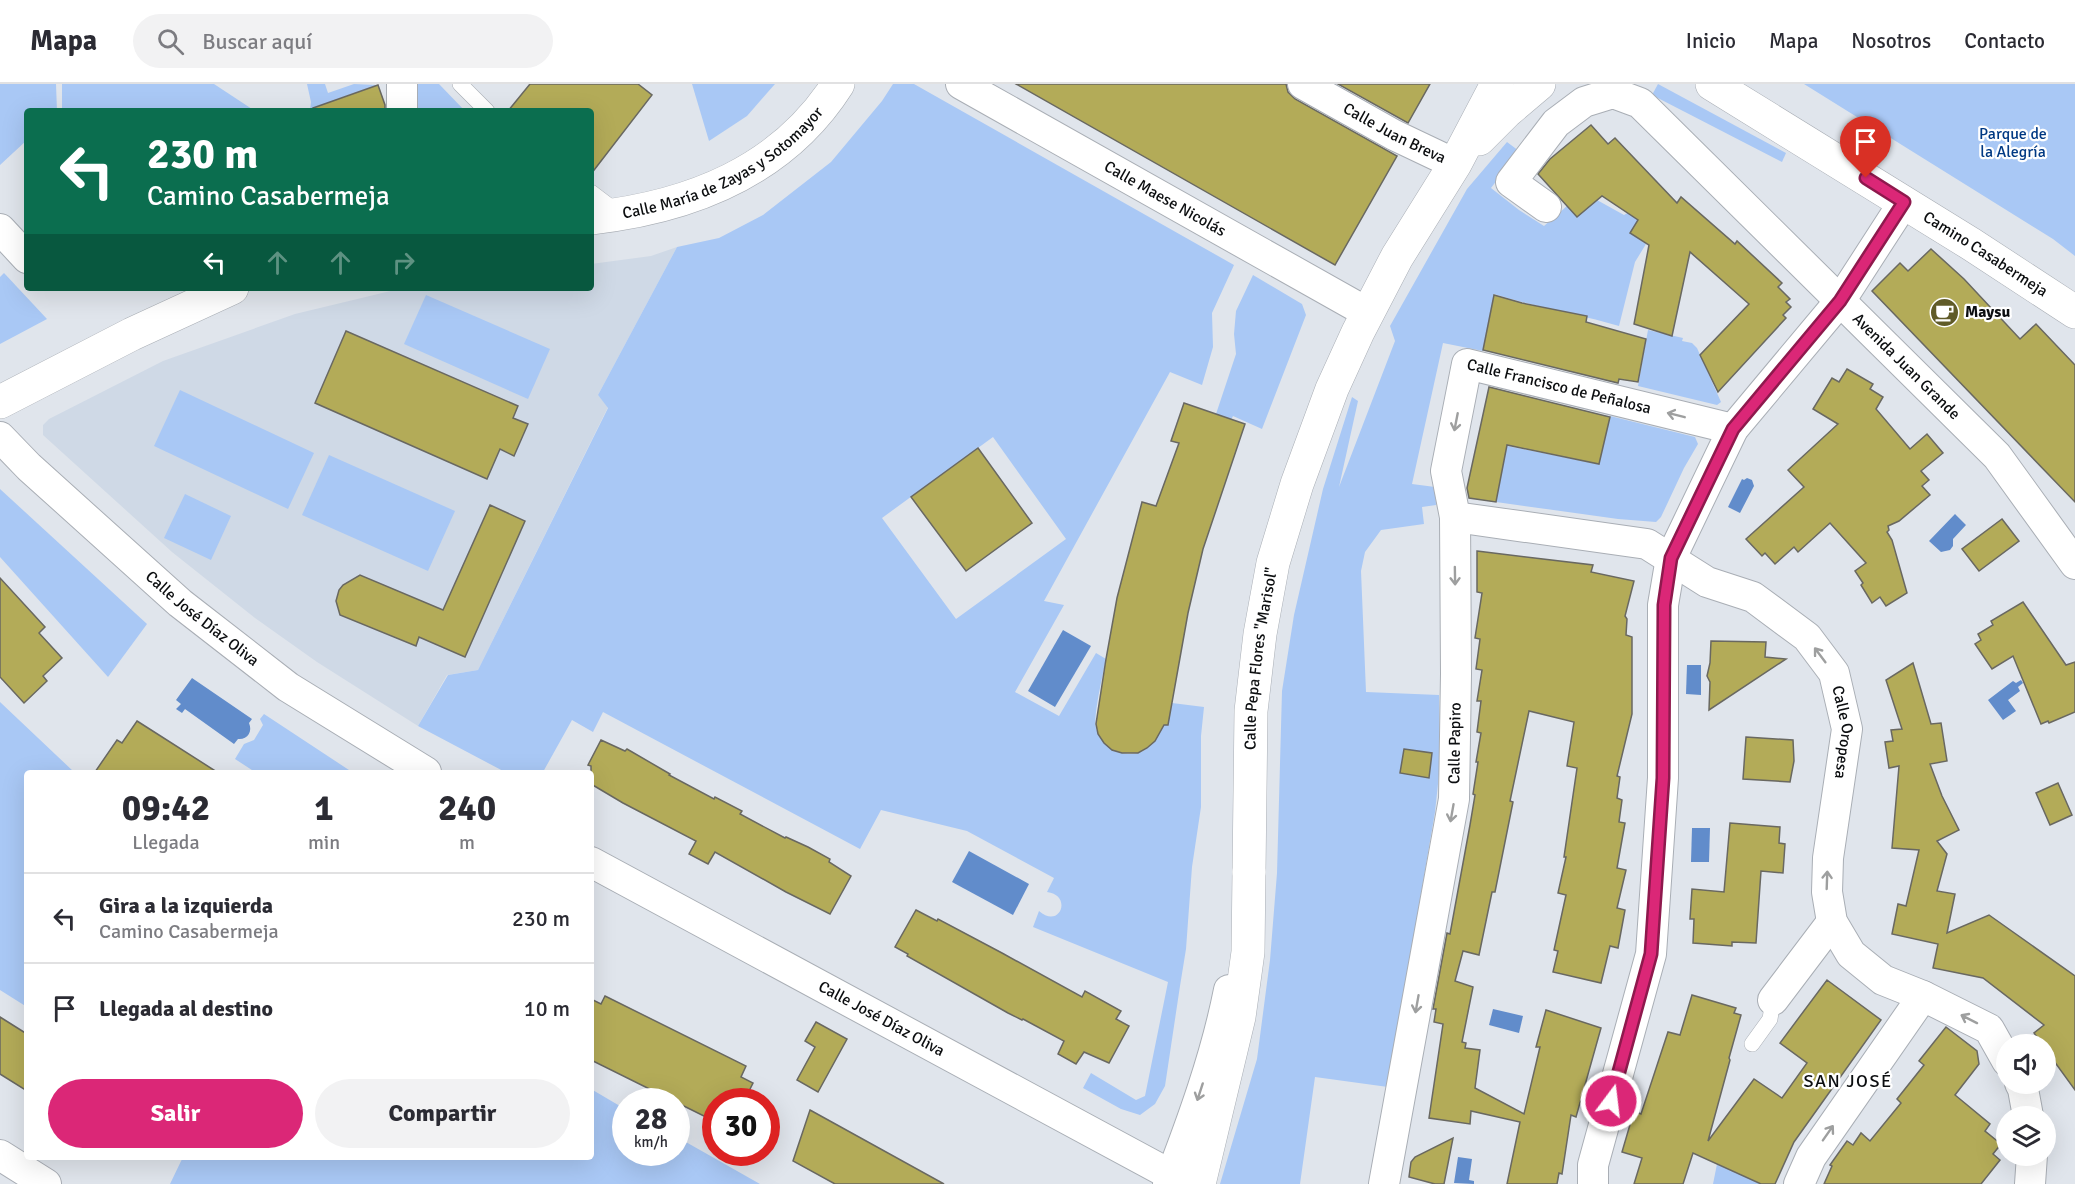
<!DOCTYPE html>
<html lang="es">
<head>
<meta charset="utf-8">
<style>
	body { margin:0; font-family:Signika,sans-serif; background:#f2f2f3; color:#2b2b33; height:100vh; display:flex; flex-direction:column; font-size:22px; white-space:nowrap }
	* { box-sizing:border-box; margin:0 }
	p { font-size:20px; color:#7c7c81 }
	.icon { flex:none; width:33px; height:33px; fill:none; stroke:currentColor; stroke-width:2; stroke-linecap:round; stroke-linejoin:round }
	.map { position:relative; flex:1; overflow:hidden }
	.drawer { position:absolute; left:24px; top:686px; width:570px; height:390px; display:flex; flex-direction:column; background:#fff; border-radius:6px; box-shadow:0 6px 24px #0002 }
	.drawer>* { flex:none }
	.guide { position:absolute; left:24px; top:24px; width:570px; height:183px; border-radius:6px; box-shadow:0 6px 24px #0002; background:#0b6e4f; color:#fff; overflow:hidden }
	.tools { position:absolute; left:1996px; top:950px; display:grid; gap:12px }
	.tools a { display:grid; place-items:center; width:60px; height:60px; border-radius:50%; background:#fff; box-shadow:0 6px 24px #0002; font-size:30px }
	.speed { position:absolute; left:612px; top:1004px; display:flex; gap:12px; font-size:30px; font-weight:700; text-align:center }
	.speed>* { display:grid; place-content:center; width:78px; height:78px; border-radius:50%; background:#fff; box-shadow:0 6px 24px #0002; line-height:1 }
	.speed small { font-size:15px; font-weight:400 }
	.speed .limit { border:9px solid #d22; background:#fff; color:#111 }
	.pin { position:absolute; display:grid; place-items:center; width:51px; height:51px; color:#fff; margin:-62px -26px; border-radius:50% 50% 50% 0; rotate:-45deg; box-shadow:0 0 6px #0007 }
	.pin .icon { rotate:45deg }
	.me { position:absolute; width:66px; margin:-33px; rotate:15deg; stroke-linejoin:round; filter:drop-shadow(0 0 4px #0008) }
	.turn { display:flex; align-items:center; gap:21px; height:126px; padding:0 24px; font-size:27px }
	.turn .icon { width:78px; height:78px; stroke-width:2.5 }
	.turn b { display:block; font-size:42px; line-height:51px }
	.lanes { display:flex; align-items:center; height:57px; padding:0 24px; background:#0003; justify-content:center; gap:30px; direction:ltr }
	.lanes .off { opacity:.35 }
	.eta { display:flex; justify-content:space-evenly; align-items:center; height:102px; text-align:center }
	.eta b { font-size:36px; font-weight:800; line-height:42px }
	.cta { display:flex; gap:12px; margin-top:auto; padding:12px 24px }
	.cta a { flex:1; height:69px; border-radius:36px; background:#db2777; color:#fff; font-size:24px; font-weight:800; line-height:69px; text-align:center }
	.cta a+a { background:#f2f2f3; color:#2b2b33 }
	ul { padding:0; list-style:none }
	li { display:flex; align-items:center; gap:18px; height:90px; padding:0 24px; border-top:2px solid #e1e1e2 }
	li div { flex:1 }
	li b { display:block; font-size:22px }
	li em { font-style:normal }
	header { display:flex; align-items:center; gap:36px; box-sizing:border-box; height:84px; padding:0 30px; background:#fff; border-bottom:2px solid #e1e1e2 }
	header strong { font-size:28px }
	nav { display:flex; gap:33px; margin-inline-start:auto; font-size:21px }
	.search { width:420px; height:54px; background:#f2f2f3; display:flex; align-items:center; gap:15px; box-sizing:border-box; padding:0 21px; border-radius:33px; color:#7c7c81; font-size:22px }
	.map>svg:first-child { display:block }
</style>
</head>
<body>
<header>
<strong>Mapa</strong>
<div class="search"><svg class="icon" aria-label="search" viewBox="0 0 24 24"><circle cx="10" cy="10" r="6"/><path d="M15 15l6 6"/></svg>Buscar aquí</div>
<nav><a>Inicio</a><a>Mapa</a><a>Nosotros</a><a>Contacto</a></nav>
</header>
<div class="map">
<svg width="2075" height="1100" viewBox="0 0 2075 1100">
	<rect width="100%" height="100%" fill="#e0e5ec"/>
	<path fill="#cfd9e6" d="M677,163L598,311L608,323L478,586L447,591L418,642L317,578L255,534L172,468L43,351V341L49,335L163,277L295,230L403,204H591V180L651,172Z"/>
	<g fill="#a9c8f5" fill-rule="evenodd">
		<path d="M0,0H56L57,27H27V56L0,81Z"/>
		<path d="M62,0H214L255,27H64L62,24Z"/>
		<path d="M307,0H325L328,9L354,0L378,1L337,15L341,27H310L311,18Z"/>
		<path d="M417,0H439L465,27H416Z"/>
		<path d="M692,0H775L747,32L709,57Z"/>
		<path d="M893,0H914L1234,181L1212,229L1213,263L1202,301L1170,288L1044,517L1064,521L1015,608L1059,632L1096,569L1106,575C1103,591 1093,631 1096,644C1103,669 1138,681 1154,657C1158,653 1159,645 1161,640L1168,641L1172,619L1204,623L1201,652V723L1192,783L1186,865L1180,902L1165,1002L1155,1020L1140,1031L1121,1025L1083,1004L1091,989L1136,1016L1145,1012L1168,898L1033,843L1039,827C1060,846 1073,811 1047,808L1054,794L967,747L881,726L860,765L603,628L593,648L572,636L543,688H505L418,642L448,591L478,586L608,324L598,311L677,163L719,154L763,131L831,78L882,17ZM993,353L1066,455L956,535L882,434Z"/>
		<path d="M1658,0L1786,69L1782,78L1652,11Z"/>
		<path d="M1804,0H2075V172L2053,155Z"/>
		<path d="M1507,58L1519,67L1491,104L1519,126L1544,142L1567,122L1597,116L1624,131L1631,127L1640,133L1637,135L1641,138L1630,149L1646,160L1635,178L1619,242C1578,230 1535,223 1494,210L1483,267L1443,259L1412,400L1435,403L1436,421L1422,423L1424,440L1381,446L1365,468L1361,487L1366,608L1439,611L1440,681L1435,728L1388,1003L1315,993L1300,1100H1220L1257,975L1270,876L1277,789L1282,607L1294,531L1323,405L1352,313L1358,317L1339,403L1395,257L1390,242L1467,105Z"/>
		<path d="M4,189L47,235L0,260V193Z"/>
		<path d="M1253,191L1302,220L1306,231L1262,345L1233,332L1231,336L1216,330L1236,270L1234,250L1236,227Z"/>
		<path d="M426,211L550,265L528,315L404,260Z"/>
		<path d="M1648,246L1683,254L1682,257L1692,259L1697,264L1721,318L1717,321L1638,302Z"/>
		<path d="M180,306L314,369L288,425L154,362Z"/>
		<path d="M1610,332L1695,353L1698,360L1684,384L1661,433L1656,438L1618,435L1496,418L1507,362L1598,380Z"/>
		<path d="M329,371L455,427L428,487L302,431Z"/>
		<path d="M0,405L147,540L108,593L0,473Z"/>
		<path d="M185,410L231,432L211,476L164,454Z"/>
		<path d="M0,618L74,688H27V923L0,906Z"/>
		<path d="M264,630L352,688H255L235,675L244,660L254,656L263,641L260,635Z"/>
		<path d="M591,1005L625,1025L626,1068H676L677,1053L760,1100H170L183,1073L591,1072Z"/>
		<path d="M1717,1080L1761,1100H1713Z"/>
	</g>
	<g fill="#618ccb">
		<path d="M1747,394L1752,396L1754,402L1740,429L1728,423L1742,395L1744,396Z"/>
		<path d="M1955,430L1966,441L1953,455V462L1950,466L1941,468L1929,457Z"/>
		<path d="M1063,546L1091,562L1055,623L1028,607Z"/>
		<path d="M1687,581H1701V611L1686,610Z"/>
		<path d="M192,594L252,635L249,639C253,648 247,656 238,655L234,660L185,625L182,629L176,625L181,620L176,616Z"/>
		<path d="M2021,596L2023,599L2018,603L2020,607L2008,616L2016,627L2003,636L1988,616L2013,597L2016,599Z"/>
		<path d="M1692,744H1710L1709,778H1691Z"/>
		<path d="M969,767L1029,800L1013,831L952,798Z"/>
		<path d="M1493,925L1523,932L1519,949L1489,941Z"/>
		<path d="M1458,1073L1472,1075L1469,1096L1474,1097V1100L1454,1099Z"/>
	</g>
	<g fill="#b3ab58" stroke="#696861" stroke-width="1.5">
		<path d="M530,0H638L652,11L591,90V27H508Z"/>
		<path d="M1016,0H1286L1288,8L1295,15L1397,72L1335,181Z"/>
		<path d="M1338,0H1430L1408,39Z"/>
		<path d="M378,1L385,21V27H314L313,24Z"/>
		<path d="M1591,41L1608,60L1615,54L1677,119L1681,113L1735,160L1737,157L1782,199L1778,203L1790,215L1786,218L1791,223L1783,231L1786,234L1718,308L1700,271L1749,220L1690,168L1672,252L1634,240L1649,161L1630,149L1638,136L1602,112L1577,133L1538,90L1550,75Z"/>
		<path d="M1931,165L1964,195L2020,255L2036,240L2075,281V418L1872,207L1900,179L1908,187Z"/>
		<path d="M1494,211L1522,219L1587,232L1586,238L1646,255L1638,298L1619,295L1618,299L1483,266Z"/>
		<path d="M346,247L518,322L513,334L528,340L514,372L500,365L487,395L315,319Z"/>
		<path d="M1847,285L1873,300L1870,305L1883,313L1876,325L1910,365L1927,350L1943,369L1921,387L1929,396L1922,402L1930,411L1899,437L1888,442L1889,446L1887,448L1892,456L1907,509L1886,522L1880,513L1872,519L1861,501L1863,499L1855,487L1866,479L1830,439L1798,468L1794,463L1775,480L1765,469L1762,472L1746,455L1804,403L1788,386L1838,340L1813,325L1832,294L1839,298Z"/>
		<path d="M1489,303L1610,333L1599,380L1507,361L1496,418L1469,414L1467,404Z"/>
		<path d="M1184,319L1245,340L1203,465L1188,529L1168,641H1164L1155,657L1147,664L1138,669H1122L1112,666L1104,659L1098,650L1096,640L1106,575L1117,514L1142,418L1156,422L1179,359L1171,357Z"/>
		<path d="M978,364L1032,439L966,487L911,413Z"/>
		<path d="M490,421L525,437L465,573L419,553L416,562L340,531L336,517L339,506L343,501L360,491L443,526Z"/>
		<path d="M2002,435L2019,457L1979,487L1962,465Z"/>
		<path d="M1477,467L1593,481L1591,488L1634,497L1625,532L1627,535L1626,551L1632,553V630L1617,692L1620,693L1617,714L1622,716L1619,738L1625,739L1617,784L1626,786L1617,824L1625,826L1618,864L1610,862L1601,899L1553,888L1558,867L1554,866L1566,811L1558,809L1566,773H1564L1577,684L1567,682L1574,638L1529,627L1510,717L1513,718L1495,808H1492L1479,871L1463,867L1455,897L1473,903L1462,958L1466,959L1465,964L1480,966L1475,1004L1524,1030L1540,963H1536L1546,926L1601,944L1576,1033L1571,1031L1562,1090L1559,1089L1557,1100H1507L1520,1038L1471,1027L1470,1040L1429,1034L1443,940L1434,938L1436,925H1433L1447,849L1450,850L1470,741L1475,711L1473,710L1478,678H1476L1481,649L1477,648L1481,617H1477L1482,586L1476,585L1480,555L1475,554L1482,509L1477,508Z"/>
		<path d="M0,494L45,543L39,549L62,574L43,592L47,597L24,619L0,593Z"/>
		<path d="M2023,518L2066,581L2075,578V628L2049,639L2048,637L2041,640L2013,572L1992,585L1975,560L1981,556L1978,550L1993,541L1991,537Z"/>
		<path d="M1711,557L1766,558L1765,573L1786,575L1709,626L1710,598L1707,592L1710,579Z"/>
		<path d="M1913,579L1931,640L1941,639L1947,677L1930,680L1942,712L1959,746L1937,757L1947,770L1937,807L1955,810L1947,849L1989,831L2075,892V1006L2046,966V960H2042L2034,949L2044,941L1983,894L1933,884L1938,860L1892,850L1898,820L1906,822L1919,766L1892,764L1899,682L1889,684L1885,658L1893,657L1891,646L1902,645L1886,596Z"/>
		<path d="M137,637L148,644L217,688H95L117,656L122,659Z"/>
		<path d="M1746,653L1793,656L1794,677L1790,698L1743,695Z"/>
		<path d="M601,656L625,667L627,665L670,690L669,691L714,715L715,713L742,727L740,730L785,754L786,753L808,763L830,775L829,778L851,792L830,830L786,808L715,768L708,780L689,770L696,757L623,719L591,700V682L588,681Z"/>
		<path d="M1404,665L1432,669L1429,694L1400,689Z"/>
		<path d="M2058,699L2072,731L2050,741L2036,709Z"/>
		<path d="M1730,739L1780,743L1779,759L1785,760L1783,789L1761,787L1756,859L1732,858V862L1693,859L1694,835H1690L1692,805L1724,808Z"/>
		<path d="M916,826L937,837L938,835L1002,869L1082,913L1085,907L1121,927L1116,935L1129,942L1109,979L1084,968L1076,980L1058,970L1064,957L1023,935L1022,936L1008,929L907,872L908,870L895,863Z"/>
		<path d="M1827,896L1881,936L1794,1058L1775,1100H1761L1693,1069L1683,1100H1634L1642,1074L1622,1068L1634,1027L1641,1030L1668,948L1680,951L1692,911L1736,924L1734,929L1741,931L1729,974L1730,976L1708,1057L1754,995L1782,1014L1807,979L1780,959Z"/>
		<path d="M605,912L746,982L741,993L753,999L744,1017H716V1038L591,976V915L601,920Z"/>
		<path d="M0,933L27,950V1007L0,990Z"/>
		<path d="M816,938L847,955L818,1008L797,996L815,963L805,957Z"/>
		<path d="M1946,943L1977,967L1979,980L1955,1011L1990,1040L1985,1047L2001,1060L1993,1070L2000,1076L1981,1100H1824L1832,1082L1830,1081L1847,1057L1853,1061L1861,1049L1870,1057L1901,1019L1897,1015L1924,981L1919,977Z"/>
		<path d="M810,1026L944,1100H835L793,1077Z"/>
		<path d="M1453,1054L1444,1100H1435L1409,1093L1411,1078L1415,1073Z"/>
	</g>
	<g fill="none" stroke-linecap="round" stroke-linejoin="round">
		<defs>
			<g id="service">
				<path d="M460,0L487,27"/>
				<path d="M591,108L616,127"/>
				<path d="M1752,960L1770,935L1773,916"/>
			</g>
			<g id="minor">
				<path id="s1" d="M961,0L1368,229"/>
				<path id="s2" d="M1303,0L1394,51L1455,80"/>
				<path d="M402,27V0"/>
				<path id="s3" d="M1546,123L1511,98L1556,39L1584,18L1613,9L1640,19L1997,372L2075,480"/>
				<path d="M0,145L27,174"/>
				<path id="s4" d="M0,353L29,383L180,519L288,603L426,688"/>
				<path id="s5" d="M1455,433L1647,460L1707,498L1753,513L1807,553L1834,589L1847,645L1828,774L1827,808L1832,838L1851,870L1883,896L1923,912L1989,945L2007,977"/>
				<path id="s6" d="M591,778L1171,1091"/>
				<path d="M1773,916L1832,838"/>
				<path d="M2020,999L2023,1005L2028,1032"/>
				<path d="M0,1071L46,1100"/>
				<path d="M1168,1100C1192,1038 1216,972 1229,906"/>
				<path id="s7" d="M1384,1100L1454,715L1456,590L1455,433L1446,387L1467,280L1733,345"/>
				<path d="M1593,1100V1081L1651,870L1663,694V521L1671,474L1733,345L1840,217L1904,118"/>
				<path d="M1799,1100L1811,1073L1923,912"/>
				<path d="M2030,1100L2032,1071"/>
			</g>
			<g id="tertiary">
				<path id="s8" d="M591,134C690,123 782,88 838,0"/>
				<path d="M0,318L132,250L232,204"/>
			</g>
			<g id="secondary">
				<path id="s9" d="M1712,0L1971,160L2075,228"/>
			</g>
			<g id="primary">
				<path d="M1479,55L1506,28L1539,0"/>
				<path id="s10" d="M1249,788L1251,627L1260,550L1273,479L1297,400L1332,305L1358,248L1397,173L1455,80L1497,0"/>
			</g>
			<path id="motorway" d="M1199,1100L1239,933L1248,868L1249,788"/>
		</defs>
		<use href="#service" stroke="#a9aeb5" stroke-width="16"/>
		<use href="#minor" stroke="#a9aeb5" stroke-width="32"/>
		<use href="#tertiary" stroke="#a9aeb5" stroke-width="34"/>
		<use href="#secondary" stroke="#a9aeb5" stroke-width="34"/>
		<use href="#primary" stroke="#a9aeb5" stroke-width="34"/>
		<use href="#motorway" stroke="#a9aeb5" stroke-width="34"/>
		<use href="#service" stroke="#fff" stroke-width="15"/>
		<use href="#minor" stroke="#fff" stroke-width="30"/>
		<use href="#tertiary" stroke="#fff" stroke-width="33"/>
		<use href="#secondary" stroke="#fff" stroke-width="33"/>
		<use href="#primary" stroke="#fff" stroke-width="33"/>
		<use href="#motorway" stroke="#fff" stroke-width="33"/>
	</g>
	<defs><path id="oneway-shaft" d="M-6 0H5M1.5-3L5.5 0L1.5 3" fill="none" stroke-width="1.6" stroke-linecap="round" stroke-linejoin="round" transform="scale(1.5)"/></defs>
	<g stroke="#9e9f9f">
		<use href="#oneway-shaft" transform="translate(1676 331) rotate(-166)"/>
		<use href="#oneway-shaft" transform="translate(1456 338) rotate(101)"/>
		<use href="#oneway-shaft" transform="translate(1455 492) rotate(89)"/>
		<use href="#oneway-shaft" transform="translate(1820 571) rotate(-127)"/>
		<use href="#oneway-shaft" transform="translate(1452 729) rotate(100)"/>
		<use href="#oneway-shaft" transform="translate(1827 796) rotate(-88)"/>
		<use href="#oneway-shaft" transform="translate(1417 920) rotate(100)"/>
		<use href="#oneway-shaft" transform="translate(1969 935) rotate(-153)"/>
		<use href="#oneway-shaft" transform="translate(1200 1008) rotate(108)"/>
		<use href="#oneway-shaft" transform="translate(1828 1049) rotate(-55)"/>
	</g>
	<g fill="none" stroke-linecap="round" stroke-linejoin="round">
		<defs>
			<path id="route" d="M1611,1017L1651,870L1663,694L1664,521L1671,474L1733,345L1840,217L1904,118L1866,94"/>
		</defs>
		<use href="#route" stroke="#8e194d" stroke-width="15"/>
		<use href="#route" stroke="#db2777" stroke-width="10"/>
	</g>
	<defs>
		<symbol id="cafe-disc" viewBox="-11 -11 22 22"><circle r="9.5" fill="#605b28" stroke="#fff"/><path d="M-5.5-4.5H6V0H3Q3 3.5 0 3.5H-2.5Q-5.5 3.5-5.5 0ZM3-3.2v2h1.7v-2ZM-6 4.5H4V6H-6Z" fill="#fff"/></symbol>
	</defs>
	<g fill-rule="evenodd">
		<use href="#cafe-disc" x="1928" y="212" width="33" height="33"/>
	</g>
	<g text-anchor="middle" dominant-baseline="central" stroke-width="4.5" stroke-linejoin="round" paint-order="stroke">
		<g font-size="16" fill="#0c0e10" stroke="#fff">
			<text stroke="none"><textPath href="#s2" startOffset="104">Calle Juan Breva</textPath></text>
			<text stroke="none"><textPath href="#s8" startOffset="146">Calle María de Zayas y Sotomayor</textPath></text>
			<text stroke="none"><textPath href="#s1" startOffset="234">Calle Maese Nicolás</textPath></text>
			<text stroke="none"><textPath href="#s9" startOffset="322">Camino Casabermeja</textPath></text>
			<text stroke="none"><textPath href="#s3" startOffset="586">Avenida Juan Grande</textPath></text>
			<text stroke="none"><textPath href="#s7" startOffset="924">Calle Francisco de Peñalosa</textPath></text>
			<text stroke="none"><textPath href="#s4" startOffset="272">Calle José Díaz Oliva</textPath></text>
			<text stroke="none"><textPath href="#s10" startOffset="214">Calle Pepa Flores "Marisol"</textPath></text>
			<text stroke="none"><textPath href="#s5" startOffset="486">Calle Oropesa</textPath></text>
			<text stroke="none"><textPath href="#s7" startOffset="447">Calle Papiro</textPath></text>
			<text stroke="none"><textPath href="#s6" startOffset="330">Calle José Díaz Oliva</textPath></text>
		</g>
		<g font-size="16" fill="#003983" stroke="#fff">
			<text x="2013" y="50">Parque de<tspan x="2013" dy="18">la Alegría</tspan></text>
		</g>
		<g font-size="16" font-weight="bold" fill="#0c0e10" stroke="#fff" text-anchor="start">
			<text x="1965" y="228">Maysu</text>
		</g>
		<g font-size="18" letter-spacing="1.5" fill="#0c0e10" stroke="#fff">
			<text x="1848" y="997">SAN JOSÉ</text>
		</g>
	</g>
</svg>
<div class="tools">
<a><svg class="icon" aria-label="sound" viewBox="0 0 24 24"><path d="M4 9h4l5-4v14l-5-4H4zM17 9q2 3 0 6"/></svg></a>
<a><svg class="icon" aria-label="layers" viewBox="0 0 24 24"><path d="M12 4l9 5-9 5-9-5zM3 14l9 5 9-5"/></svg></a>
</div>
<div class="speed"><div>28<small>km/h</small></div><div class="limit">30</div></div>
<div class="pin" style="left:1866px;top:94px;background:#d93025"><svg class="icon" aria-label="arrive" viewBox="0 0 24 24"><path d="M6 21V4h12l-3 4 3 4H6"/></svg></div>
<svg class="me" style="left:1611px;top:1017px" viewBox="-20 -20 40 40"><circle r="17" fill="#db2777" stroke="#fff" stroke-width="3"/><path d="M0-11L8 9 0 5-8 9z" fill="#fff"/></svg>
<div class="guide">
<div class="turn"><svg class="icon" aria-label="left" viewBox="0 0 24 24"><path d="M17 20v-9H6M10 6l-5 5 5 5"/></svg><div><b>230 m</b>Camino Casabermeja</div></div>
<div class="lanes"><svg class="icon" aria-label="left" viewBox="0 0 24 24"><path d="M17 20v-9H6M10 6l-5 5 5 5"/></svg><svg class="icon off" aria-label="ahead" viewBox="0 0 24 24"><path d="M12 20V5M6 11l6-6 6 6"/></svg><svg class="icon off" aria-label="ahead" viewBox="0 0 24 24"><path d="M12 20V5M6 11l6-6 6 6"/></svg><svg class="icon off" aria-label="right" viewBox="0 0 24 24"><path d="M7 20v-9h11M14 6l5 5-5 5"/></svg></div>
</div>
<section class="drawer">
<div class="eta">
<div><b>09:42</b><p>Llegada</p></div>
<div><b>1</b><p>min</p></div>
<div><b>240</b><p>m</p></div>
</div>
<ul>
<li><svg class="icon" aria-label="left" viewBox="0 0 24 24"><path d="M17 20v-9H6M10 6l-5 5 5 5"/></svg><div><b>Gira a la izquierda</b><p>Camino Casabermeja</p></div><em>230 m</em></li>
<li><svg class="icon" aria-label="arrive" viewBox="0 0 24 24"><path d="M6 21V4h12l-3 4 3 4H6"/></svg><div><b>Llegada al destino</b></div><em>10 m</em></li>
</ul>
<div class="cta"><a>Salir</a><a>Compartir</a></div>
</section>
</div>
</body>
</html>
